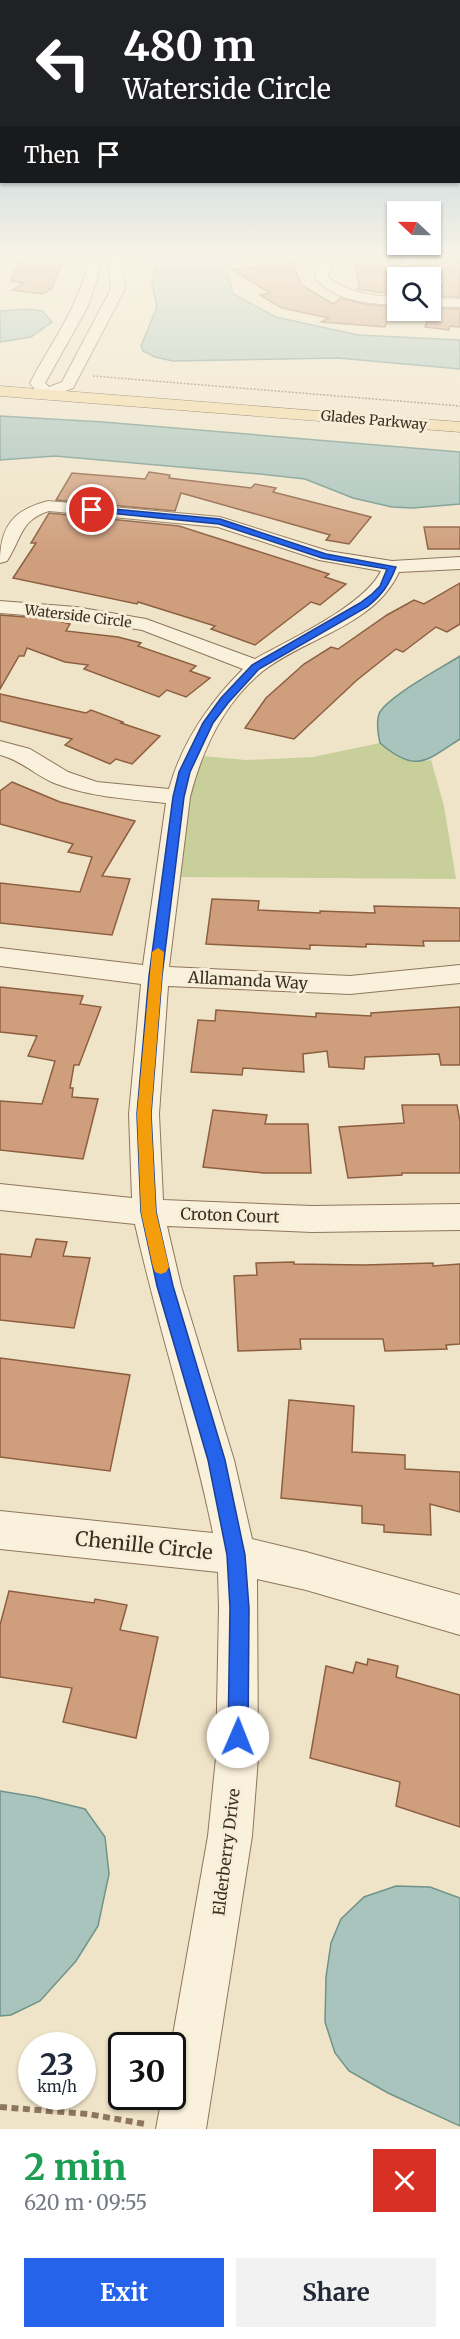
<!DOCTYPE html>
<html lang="en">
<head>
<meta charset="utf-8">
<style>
	body { margin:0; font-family:Merriweather,serif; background:#f2f2f3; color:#1f2937; height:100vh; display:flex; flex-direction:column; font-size:22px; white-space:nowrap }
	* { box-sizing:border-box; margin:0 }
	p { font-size:20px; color:#747a83 }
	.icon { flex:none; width:33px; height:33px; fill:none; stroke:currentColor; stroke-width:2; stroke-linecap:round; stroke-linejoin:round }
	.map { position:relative; height:2129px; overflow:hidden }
	.side { display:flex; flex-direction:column; background:#fff; flex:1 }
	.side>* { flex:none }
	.top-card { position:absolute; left:0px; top:0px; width:460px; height:183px; box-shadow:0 2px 4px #0004; background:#202124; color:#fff; overflow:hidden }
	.needle { width:39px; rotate:292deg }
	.buttons { position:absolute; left:387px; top:201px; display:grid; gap:12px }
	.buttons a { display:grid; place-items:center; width:54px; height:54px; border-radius:0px; background:#fff; box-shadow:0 2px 4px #0004; font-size:30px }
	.speed { position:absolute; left:18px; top:2032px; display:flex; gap:12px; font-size:30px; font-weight:700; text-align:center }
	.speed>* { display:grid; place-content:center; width:78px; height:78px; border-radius:50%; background:#fff; box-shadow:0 2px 4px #0004; line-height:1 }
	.speed small { font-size:15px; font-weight:400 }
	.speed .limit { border:3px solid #111; border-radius:9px; background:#fff; color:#111 }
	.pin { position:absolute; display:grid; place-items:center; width:51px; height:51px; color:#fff; margin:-26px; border:3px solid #fff; border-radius:50%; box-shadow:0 2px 6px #0007 }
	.me { position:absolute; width:66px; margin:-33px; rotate:1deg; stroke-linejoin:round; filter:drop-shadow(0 0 4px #0008) }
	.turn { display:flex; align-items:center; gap:21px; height:126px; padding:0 24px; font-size:27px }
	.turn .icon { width:78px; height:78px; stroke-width:2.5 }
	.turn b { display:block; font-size:42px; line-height:51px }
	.then { display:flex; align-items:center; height:57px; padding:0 24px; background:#0003; gap:12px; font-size:22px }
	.round { display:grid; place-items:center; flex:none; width:63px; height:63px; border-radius:0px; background:#f2f2f3 }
	.headline { display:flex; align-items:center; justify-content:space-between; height:102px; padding:0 24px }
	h1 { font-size:36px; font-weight:700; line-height:45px; color:#1e9e55 }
	.button { display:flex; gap:12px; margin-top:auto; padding:12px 24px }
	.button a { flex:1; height:69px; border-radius:0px; background:#2563eb; color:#fff; font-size:24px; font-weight:700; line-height:69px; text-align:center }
	.button a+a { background:#f2f2f3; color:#1f2937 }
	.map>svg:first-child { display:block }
</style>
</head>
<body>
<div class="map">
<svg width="460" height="2129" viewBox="0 0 460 2129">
	<rect width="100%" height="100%" fill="#f0e4c8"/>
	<path fill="#c9cf9b" d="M380,743C398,758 407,764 431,760L444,806L456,879L168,877L191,755L246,760L313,757Z"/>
	<g fill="#a9c4bc" stroke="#6f938a" stroke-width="1.5">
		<path d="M157,258H233L227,270L233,294L276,317L358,335L460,340V369L338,358L173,361L155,357L143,351L141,346L157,307L152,284Z"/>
		<path d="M26,309L42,311L52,322L31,337L0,342V311Z"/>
		<path d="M0,416L103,422L460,452V504L413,508L392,507L353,498L305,479L260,474L55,456L0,460Z"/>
		<path d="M460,656V739C426,761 416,774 380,743C378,734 376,723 379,714C385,698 443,667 460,656Z"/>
		<path d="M0,1791L36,1797L85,1809L105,1837L109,1874L98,1926L76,1961L40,2001L11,2015L0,2016Z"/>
		<path d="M396,1886L430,1887L460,1898V2126L388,2093L349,2071L335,2053L325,2022L326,1977L331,1943L341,1919L364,1897Z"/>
	</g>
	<g fill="#cf9f7d" stroke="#8d5f41" stroke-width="1.5">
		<path d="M21,258H64L52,288L43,294L13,290L24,283L11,281Z"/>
		<path d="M265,258H292L301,285L333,304L341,298L364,304L393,307L385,327L321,322L329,318L282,308L260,295L270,293L231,269L258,268Z"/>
		<path d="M355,258H402L404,268L430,258H460V297L438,296L445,278H398V295L357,289L359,288Z"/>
		<path d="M433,308L460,309V327L450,326L449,330L425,327Z"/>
		<path d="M149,472L170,475L169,478L251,488L255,484L276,488L273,492L371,517L349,544L326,540L330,535L181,493L175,511L56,500L72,473L145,479Z"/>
		<path d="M49,513L179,526L329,574L325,577L346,584L320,605L311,602L255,645L211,629L215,626L138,602L137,604L13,578L36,543H31Z"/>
		<path d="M424,527H460V549H428Z"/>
		<path d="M460,583V624L447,632L436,627L403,652L396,649L357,680L294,739L245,728L266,698L304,664L331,647L338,649L387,615L414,600L424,604Z"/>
		<path d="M0,615L52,619L70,624L66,631L118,637L141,643L138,646L196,666L190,671L210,678L186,697L167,690L159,697L84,669L88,665L65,662L27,648L24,656H19L0,689Z"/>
		<path d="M0,694L86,713L91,710L123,722L121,723L160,736L132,764L116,759L110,764L65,745L72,739L0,721Z"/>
		<path d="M12,782L60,802L135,821L102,876L130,879L112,935L0,923V883L80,892L92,857L68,852L73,844L0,824V791Z"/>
		<path d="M212,899L259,901L258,910L320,913V911L375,913L374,906L460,908V941H423L424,946L366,944V947L310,945V949L206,944Z"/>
		<path d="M0,987L83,996L80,1004L101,1007L79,1065H74L70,1088H73L72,1097L98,1099L83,1159L0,1150V1101L42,1104L55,1061L28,1056L37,1036L0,1032Z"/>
		<path d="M460,1007V1065H441L439,1054L365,1057L364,1069L329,1067L327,1051L303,1054L304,1072L243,1068L242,1075L191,1072L198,1020L215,1021L216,1010L316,1017V1013L371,1016V1013Z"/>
		<path d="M402,1105H457L460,1121V1173H402V1175L348,1178L339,1127L404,1123Z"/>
		<path d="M213,1110L267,1115L265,1124H308L311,1173H264L203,1167Z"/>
		<path d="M36,1239L67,1242L63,1256L90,1258L74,1328L0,1320V1254L31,1257Z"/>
		<path d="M294,1262V1264L364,1265L433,1263V1266L460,1264V1344L446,1345L447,1349L385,1351L383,1339H300L301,1349L238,1351L234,1276L257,1275L256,1263Z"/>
		<path d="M0,1358L130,1375L110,1471L0,1457Z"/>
		<path d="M289,1400L354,1406L352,1452L405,1455V1469L460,1472V1512L430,1504L431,1535L384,1532V1525L362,1523V1506L281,1498Z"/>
		<path d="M9,1591L94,1603L95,1599L127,1605L120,1630L158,1637L136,1738L63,1722L72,1688L0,1677V1625Z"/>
		<path d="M368,1659L398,1666L396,1677L460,1695V1827L396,1806L400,1782L310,1758L326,1666L353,1673L356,1662L367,1665Z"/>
	</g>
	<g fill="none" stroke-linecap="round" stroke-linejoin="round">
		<defs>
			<g id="minor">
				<path d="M0,258H8L4,266L0,267Z"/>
				<path d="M89,258H101L98,276L87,308L45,383L49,387L62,382L111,289L108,258H120L125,289L73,388C52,396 45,404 30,383C52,341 80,306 89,258Z"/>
				<path d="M321,258H333L328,277C348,293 372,296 398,297V305C370,304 334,301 315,278Z"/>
				<path d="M430,298L460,299V307L430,306Z"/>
				<path d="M48,501L220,517L328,551L392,561L460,557V569L399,572C374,626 307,637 263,671C224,702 202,750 190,797L169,967L350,976L460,965V983L350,994L168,986L159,1114L163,1200L312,1206L460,1204V1230L312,1232L167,1226L181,1286L234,1460L252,1539L306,1552L460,1595V1635L306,1590L257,1579L258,1758L252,1836L206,2129H156L162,2097H172L171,2046L208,1836L216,1758L219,1608L218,1572L0,1549V1511L213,1533C192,1429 158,1328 135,1224L0,1210V1184L132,1198L129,1114L141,984L0,966V948L143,965L166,803C127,799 90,797 54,783C35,775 21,760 0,755V741L30,749L68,772L97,782L169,789C182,742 208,704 243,669L142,630L76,619L0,613V601L76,607L146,619L255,659C290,639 364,606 381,571L319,560L218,527L49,511C20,520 22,538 7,561L0,563C0,526 13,510 48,501Z"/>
			</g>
			<path id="major" d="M0,386L460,422V432L0,396Z"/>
		</defs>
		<use href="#minor" stroke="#8d765c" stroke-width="2"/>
		<use href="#major" stroke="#5b4430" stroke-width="1"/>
		<path stroke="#8d765c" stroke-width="1.5" stroke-dasharray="2 1.5" stroke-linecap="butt" d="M93,376L460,406"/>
		<path stroke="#8d765c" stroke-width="6" stroke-dasharray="7 4.5" stroke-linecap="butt" d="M0,2107L88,2114L145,2124"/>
		<use href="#minor" fill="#faf1dc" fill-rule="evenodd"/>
		<use href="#major" fill="#f3d9a0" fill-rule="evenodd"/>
	</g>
	<linearGradient id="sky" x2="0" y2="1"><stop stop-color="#8fbad6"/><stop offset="0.46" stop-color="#f8f3e6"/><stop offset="1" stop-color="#f8f3e6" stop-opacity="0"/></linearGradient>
	<rect width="460" height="556" fill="url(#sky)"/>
	<path fill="#2563eb" stroke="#184099" stroke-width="1.5" d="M92,507L220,519L326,554L396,567C389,585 382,595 367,607L259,669L228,703L213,723L190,772L184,797L162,976L151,1114L156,1212L173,1286L225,1460L245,1555L249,1608L248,1737L245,1744L238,1747L231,1744L228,1737L230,1608L227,1555L208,1460L157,1286L141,1212L137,1114L149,976L173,797L179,772L203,723L221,698L252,665L360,603L372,594L380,586L387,569L322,558L219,524L89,511V508Z"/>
	<path fill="#f59e0b" d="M158,948L164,952L151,1114L156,1212L169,1267L166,1272L161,1274L155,1272L153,1267L141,1212L137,1114L152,952Z"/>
	<g text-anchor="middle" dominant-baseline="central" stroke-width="6" stroke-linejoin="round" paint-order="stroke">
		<g font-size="14" fill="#3d2e20" stroke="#f7eed8">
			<text transform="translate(374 420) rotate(5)">Glades Parkway</text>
			<text transform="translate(78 616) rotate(7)">Waterside Circle</text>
		</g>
		<g font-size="16" fill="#3d2e20" stroke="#f7eed8">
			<text transform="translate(248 980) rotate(3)">Allamanda Way</text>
			<text transform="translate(230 1215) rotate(2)">Croton Court</text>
			<text transform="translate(226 1852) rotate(-83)">Elderberry Drive</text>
		</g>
		<g font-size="20" fill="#3d2e20" stroke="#f7eed8">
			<text transform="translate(144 1545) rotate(6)">Chenille Circle</text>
		</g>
	</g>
</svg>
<div class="buttons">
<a><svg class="needle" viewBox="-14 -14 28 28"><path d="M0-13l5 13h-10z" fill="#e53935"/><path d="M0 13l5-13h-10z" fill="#747a83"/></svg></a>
<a><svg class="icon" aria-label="search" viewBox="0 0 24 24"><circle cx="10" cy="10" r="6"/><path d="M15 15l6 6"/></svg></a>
</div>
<div class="speed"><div>23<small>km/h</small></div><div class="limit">30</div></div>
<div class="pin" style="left:92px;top:510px;background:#d93025"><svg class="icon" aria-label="arrive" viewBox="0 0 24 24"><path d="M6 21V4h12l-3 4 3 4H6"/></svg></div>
<svg class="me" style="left:238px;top:1737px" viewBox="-20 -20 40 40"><circle r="19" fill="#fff"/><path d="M0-13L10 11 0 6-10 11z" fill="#2563eb"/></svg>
<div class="top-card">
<div class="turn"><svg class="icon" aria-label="left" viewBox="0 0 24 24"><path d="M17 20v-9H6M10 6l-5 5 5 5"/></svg><div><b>480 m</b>Waterside Circle</div></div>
<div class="then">Then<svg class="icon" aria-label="arrive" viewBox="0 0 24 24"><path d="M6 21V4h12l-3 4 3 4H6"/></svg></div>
</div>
</div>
<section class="side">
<div class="headline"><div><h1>2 min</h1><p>620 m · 09:55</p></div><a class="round" style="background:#d93025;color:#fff"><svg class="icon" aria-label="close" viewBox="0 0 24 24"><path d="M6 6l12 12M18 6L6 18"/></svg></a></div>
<div class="button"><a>Exit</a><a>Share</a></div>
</section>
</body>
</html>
